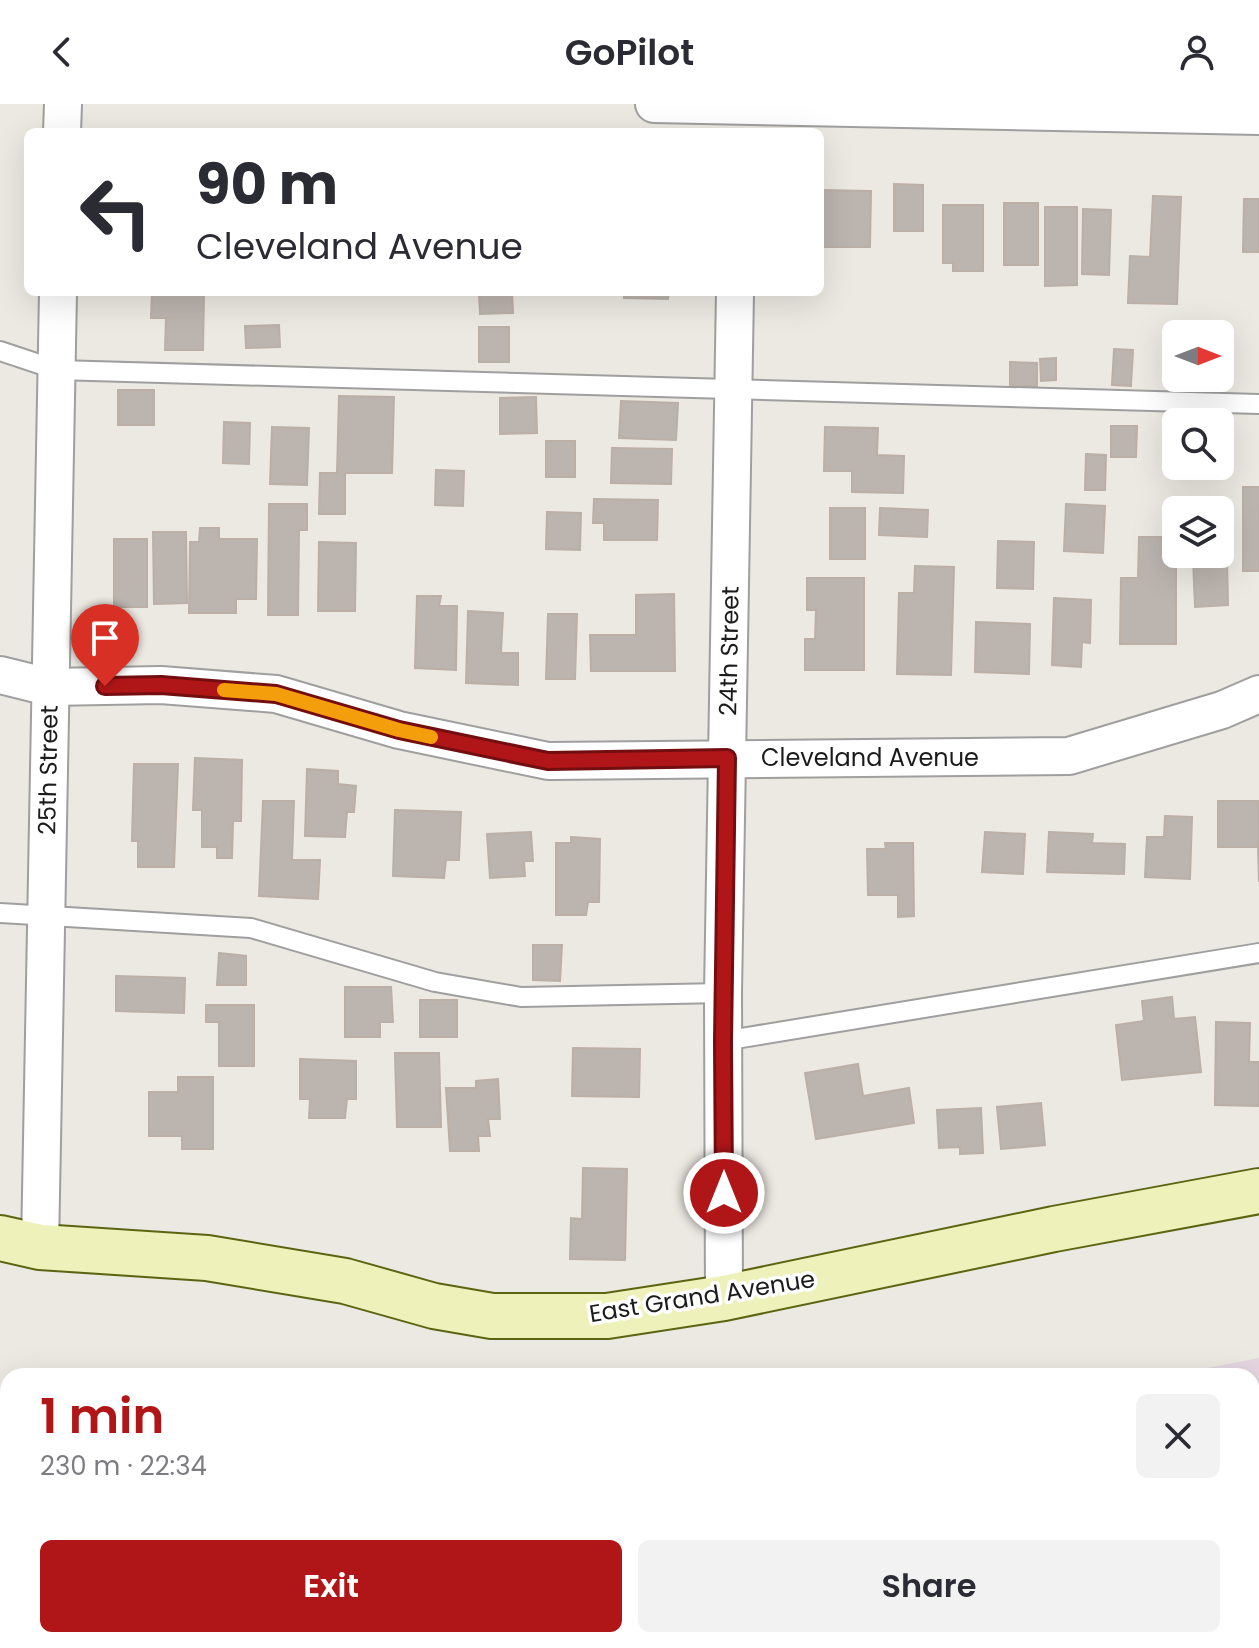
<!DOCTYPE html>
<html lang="en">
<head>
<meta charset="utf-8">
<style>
	body { margin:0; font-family:Poppins,sans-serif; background:#f2f2f3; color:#2b2b33; height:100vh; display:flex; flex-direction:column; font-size:30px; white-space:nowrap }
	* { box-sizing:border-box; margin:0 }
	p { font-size:26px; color:#7c7c81 }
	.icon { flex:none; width:44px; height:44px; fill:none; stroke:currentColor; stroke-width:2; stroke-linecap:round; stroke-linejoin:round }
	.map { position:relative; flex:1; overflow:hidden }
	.side { position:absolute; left:0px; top:1264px; width:1260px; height:280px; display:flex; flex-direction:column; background:#fff; border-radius:24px 24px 0 0; box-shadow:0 8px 32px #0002 }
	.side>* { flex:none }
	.guide { position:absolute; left:24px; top:24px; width:800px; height:168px; border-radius:12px; box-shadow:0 8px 32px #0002; background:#fff; color:#2b2b33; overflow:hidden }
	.needle { width:52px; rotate:90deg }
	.tools { position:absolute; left:1162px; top:216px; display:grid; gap:16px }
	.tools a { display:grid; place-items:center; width:72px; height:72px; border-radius:12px; background:#fff; box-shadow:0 8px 32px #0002; font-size:40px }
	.pin { position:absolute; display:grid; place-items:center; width:68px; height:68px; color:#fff; margin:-82px -34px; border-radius:50% 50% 50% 0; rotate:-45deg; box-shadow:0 0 8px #0007 }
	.pin .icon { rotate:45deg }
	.me { position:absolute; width:88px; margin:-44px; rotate:0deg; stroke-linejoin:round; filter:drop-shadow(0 0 6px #0008) }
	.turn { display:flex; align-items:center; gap:28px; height:168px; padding:0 40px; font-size:36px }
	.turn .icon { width:104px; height:104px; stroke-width:2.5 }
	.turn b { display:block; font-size:56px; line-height:68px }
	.round { display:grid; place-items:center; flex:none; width:84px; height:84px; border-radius:12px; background:#f2f2f3 }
	.head { display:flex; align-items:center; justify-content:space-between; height:136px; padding:0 40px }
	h1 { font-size:48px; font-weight:600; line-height:60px; color:#b01618 }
	.primary-button { display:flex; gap:16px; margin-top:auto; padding:16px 40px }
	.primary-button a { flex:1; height:92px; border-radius:12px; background:#b01618; color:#fff; font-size:32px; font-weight:600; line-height:92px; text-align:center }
	.primary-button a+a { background:#f2f2f3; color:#2b2b33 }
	header { display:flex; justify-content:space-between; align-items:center; height:104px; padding:0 40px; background:#fff; font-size:36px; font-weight:600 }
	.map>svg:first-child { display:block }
</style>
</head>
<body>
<header><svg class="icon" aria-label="back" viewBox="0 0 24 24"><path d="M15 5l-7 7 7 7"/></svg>GoPilot<svg class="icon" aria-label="person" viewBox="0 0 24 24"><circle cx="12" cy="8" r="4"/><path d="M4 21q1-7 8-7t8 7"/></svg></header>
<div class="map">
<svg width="1259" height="1544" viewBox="0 0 1259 1544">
	<rect width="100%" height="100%" fill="#ece8e2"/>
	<g fill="#e4d5e1">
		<path d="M1259,1254V1453L1252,1454V1272H1167Z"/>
		<path d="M0,1341H8V1508L0,1506Z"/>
		<path d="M1259,1500V1544H993L1042,1536H1252V1501Z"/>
		<path d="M163,1536H761L679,1544H204Z"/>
	</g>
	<g fill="#bbb4af" stroke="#bbafa6" stroke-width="2">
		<path d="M894,80L923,81V127H894Z"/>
		<path d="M820,86L871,87L870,143H820Z"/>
		<path d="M1153,92L1181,93L1177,200L1128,199L1130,152L1150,153Z"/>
		<path d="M1244,95H1259V148H1243Z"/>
		<rect x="1004" y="99" width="34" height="62"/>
		<path d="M943,101H983V167H953V159H943Z"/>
		<path d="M1045,103H1077V181L1045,182Z"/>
		<path d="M1083,105L1111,106L1109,171L1082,170Z"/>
		<path d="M152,188H204L203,246H165L166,214H151Z"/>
		<path d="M479,188H512L513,209L480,210Z"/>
		<path d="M624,188H669L668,195L624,194Z"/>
		<path d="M279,221L280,243L246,244L245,222Z"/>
		<rect x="479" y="223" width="30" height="35"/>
		<path d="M1114,245L1133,246L1131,282L1112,281Z"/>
		<path d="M1056,254V276L1041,277L1040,255Z"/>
		<path d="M1010,258L1037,259V282H1010Z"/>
		<rect x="118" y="286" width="36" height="35"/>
		<path d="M339,292L394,293L392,369H345V410H319L320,369H337Z"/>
		<path d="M536,293L537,329L500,330V294Z"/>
		<path d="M621,297L678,299L676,336L619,334Z"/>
		<path d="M224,318L250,319L249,360L223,359Z"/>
		<path d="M1111,322H1137L1136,353H1111Z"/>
		<path d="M272,323L309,324L307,381L270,380Z"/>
		<path d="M825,323L878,324L877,351L904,352L903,389L852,388V367H824Z"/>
		<rect x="546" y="337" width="29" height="36"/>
		<path d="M612,344L672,345L671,380L611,379Z"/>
		<path d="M1086,350L1106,351L1105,386H1085Z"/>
		<path d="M436,366L464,367L463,402L435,401Z"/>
		<rect x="1243" y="383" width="16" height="84"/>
		<path d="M594,395L658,396L657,436H604V419H593Z"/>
		<path d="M269,400H307V426H299L298,511H268Z"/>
		<path d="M1066,400L1105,402L1103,449L1064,447Z"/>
		<rect x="830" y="404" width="35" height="51"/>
		<path d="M880,404L928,406L927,433L879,431Z"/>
		<path d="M547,408L581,409L580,446L546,445Z"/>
		<path d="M200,424H219V435H257L256,495H236V509H189L190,438H199Z"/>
		<path d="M153,428H186L187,499L154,500Z"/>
		<path d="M1139,433H1176V540H1120L1121,474H1138Z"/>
		<rect x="114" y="435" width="33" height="68"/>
		<path d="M998,437L1034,438L1033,485L997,484Z"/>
		<path d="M319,438L356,439L355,507H318Z"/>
		<path d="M1227,454L1228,501L1195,503L1193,455Z"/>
		<path d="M915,462L954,463L951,571L897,570L899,489H914Z"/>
		<path d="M807,474H864V566H805V535H815L816,506H807Z"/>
		<path d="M674,490L675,567H591L590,531H636V491Z"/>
		<path d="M417,492H441L439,502H457L456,566L415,564Z"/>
		<path d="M1054,494L1091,496L1090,539L1082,538L1081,563L1052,561Z"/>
		<path d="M468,507L503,509L501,549H518V581L466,579Z"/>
		<path d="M548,510H577L575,575H546Z"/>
		<path d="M976,518L1030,520L1029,570L975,568Z"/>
		<path d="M195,654L242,656L241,717H233L232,754H217V743H202V706H193Z"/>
		<path d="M134,660H178L174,763H138V737H132Z"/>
		<path d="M307,665L338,667V680L356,682L354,708H347L345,733L305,732Z"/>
		<path d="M263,697H294L292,756H320L318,795L259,792Z"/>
		<path d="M1218,697H1258L1259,778L1258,743H1218Z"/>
		<path d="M395,706L461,708L459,756H446L444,774L393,772Z"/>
		<path d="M1165,712L1192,713L1190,775L1145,773L1147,733H1164Z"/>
		<path d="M531,728L533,757H524L525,772L490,774L487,730Z"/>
		<path d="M985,728L1025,730L1023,770L982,768Z"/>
		<path d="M1049,728L1093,730L1092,739L1125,740L1124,770L1047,768Z"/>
		<path d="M571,733L600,735L599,798H588L586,811H556V739H571Z"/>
		<path d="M885,739H913L914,812L898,813V791H868L867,745H886Z"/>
		<path d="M533,841H562L560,877L533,876Z"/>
		<path d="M219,849L246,852V881H217Z"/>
		<path d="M116,872L185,874L184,909L116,907Z"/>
		<path d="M345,883H391L393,918H380V933H345Z"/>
		<path d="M1172,893L1174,915L1195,913L1201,968L1122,976L1116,921L1144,917L1142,897Z"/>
		<rect x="420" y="896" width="37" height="37"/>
		<path d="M206,901H254V962H219V918H206Z"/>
		<path d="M1216,918L1250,919L1249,958H1259V1002L1215,1001Z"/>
		<path d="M573,944L640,945L639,993L572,992Z"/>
		<path d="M395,949H439L441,1023H397Z"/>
		<path d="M300,955L356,957V995H347L345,1014H309L310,995H300Z"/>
		<path d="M858,960L863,992L909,984L914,1019L816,1035L805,969Z"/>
		<path d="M178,973H213V1045H182V1032H149V988H178Z"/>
		<path d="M498,975L500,1015H488L490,1032H478L479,1047H450L446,984H476V977Z"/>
		<path d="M1041,999L1045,1041L1001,1045L997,1003Z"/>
		<path d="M981,1004L983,1049L960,1050V1043L939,1044L937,1006Z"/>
		<path d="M583,1064L627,1065L625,1156L570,1155L571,1114L582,1115Z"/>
	</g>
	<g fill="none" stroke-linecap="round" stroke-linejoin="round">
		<defs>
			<g id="service">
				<path d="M0,247L57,266L1259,300"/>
				<path d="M0,809L251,824L435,878L521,893L723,889"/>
				<path d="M723,937L1259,849"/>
				<path d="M1252,1458L1259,1457"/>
				<path d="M0,1506L8,1508"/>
				<path d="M163,1536L204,1544"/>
				<path d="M679,1544L761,1536"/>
			</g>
			<g id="minor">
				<path d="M654,0L1259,12"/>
				<path d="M62,28L63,0"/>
				<path d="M0,571L49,583L161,581L276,590L399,626L548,657L1069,652L1222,606L1259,590"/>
				<path d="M40,1143L58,188"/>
				<path d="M724,1194L723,889L735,188"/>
			</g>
			<path id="secondary" d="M0,1134L40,1143L207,1154L345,1177L434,1202L492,1212H607L724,1194L1054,1125L1259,1087"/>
		</defs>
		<use href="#service" stroke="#9f9f9f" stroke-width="22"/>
		<use href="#minor" stroke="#9f9f9f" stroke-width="40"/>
		<use href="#secondary" stroke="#5c6410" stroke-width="48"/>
		<use href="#service" stroke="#fff" stroke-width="18"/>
		<use href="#minor" stroke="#fff" stroke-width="36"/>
		<use href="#secondary" stroke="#eff1ba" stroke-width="44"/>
		<defs>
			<g id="rail">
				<path d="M1252,1352L1259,1350"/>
				<path d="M0,1436H8"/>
			</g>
		</defs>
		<use href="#rail" stroke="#696969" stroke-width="9"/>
		<use href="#rail" stroke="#fff" stroke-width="6" stroke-dasharray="18" stroke-linecap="butt"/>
	</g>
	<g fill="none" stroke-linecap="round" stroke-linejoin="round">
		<defs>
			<path id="route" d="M105,582L161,581L276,590L399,626L548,657L727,654L723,937L724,1089"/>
		</defs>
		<use href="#route" stroke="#720e10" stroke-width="20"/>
		<use href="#route" stroke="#b01618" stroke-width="14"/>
		<path stroke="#f59e0b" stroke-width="14" d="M224,586L276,590L399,626L431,633"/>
	</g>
	<g text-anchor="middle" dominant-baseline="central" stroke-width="7" stroke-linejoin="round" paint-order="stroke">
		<g font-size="24" fill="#1b1b1b" stroke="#fff">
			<text transform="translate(729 547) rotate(-89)">24th Street</text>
			<text x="870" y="653">Cleveland Avenue</text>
			<text transform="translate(48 666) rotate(-89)">25th Street</text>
			<text transform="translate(702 1192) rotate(-9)">East Grand Avenue</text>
		</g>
	</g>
</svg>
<div class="tools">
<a><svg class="needle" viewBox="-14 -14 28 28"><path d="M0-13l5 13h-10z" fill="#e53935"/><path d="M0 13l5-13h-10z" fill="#7c7c81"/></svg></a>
<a><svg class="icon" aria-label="search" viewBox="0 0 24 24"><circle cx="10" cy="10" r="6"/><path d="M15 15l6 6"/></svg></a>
<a><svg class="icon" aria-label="layers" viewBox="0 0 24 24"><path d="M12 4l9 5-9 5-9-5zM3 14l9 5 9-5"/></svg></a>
</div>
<div class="pin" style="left:105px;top:582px;background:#d93025"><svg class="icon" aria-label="arrive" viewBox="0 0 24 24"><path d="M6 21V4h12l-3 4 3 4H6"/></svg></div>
<svg class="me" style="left:724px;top:1089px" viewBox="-20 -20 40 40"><circle r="17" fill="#b01618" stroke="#fff" stroke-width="3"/><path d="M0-11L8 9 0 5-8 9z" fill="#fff"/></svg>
<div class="guide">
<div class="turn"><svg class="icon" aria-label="left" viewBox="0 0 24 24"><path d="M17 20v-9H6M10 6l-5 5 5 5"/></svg><div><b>90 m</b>Cleveland Avenue</div></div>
</div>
<section class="side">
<div class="head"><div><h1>1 min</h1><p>230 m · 22:34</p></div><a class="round"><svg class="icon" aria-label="close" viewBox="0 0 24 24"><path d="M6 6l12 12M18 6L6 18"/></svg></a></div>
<div class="primary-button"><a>Exit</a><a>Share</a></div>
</section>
</div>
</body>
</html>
